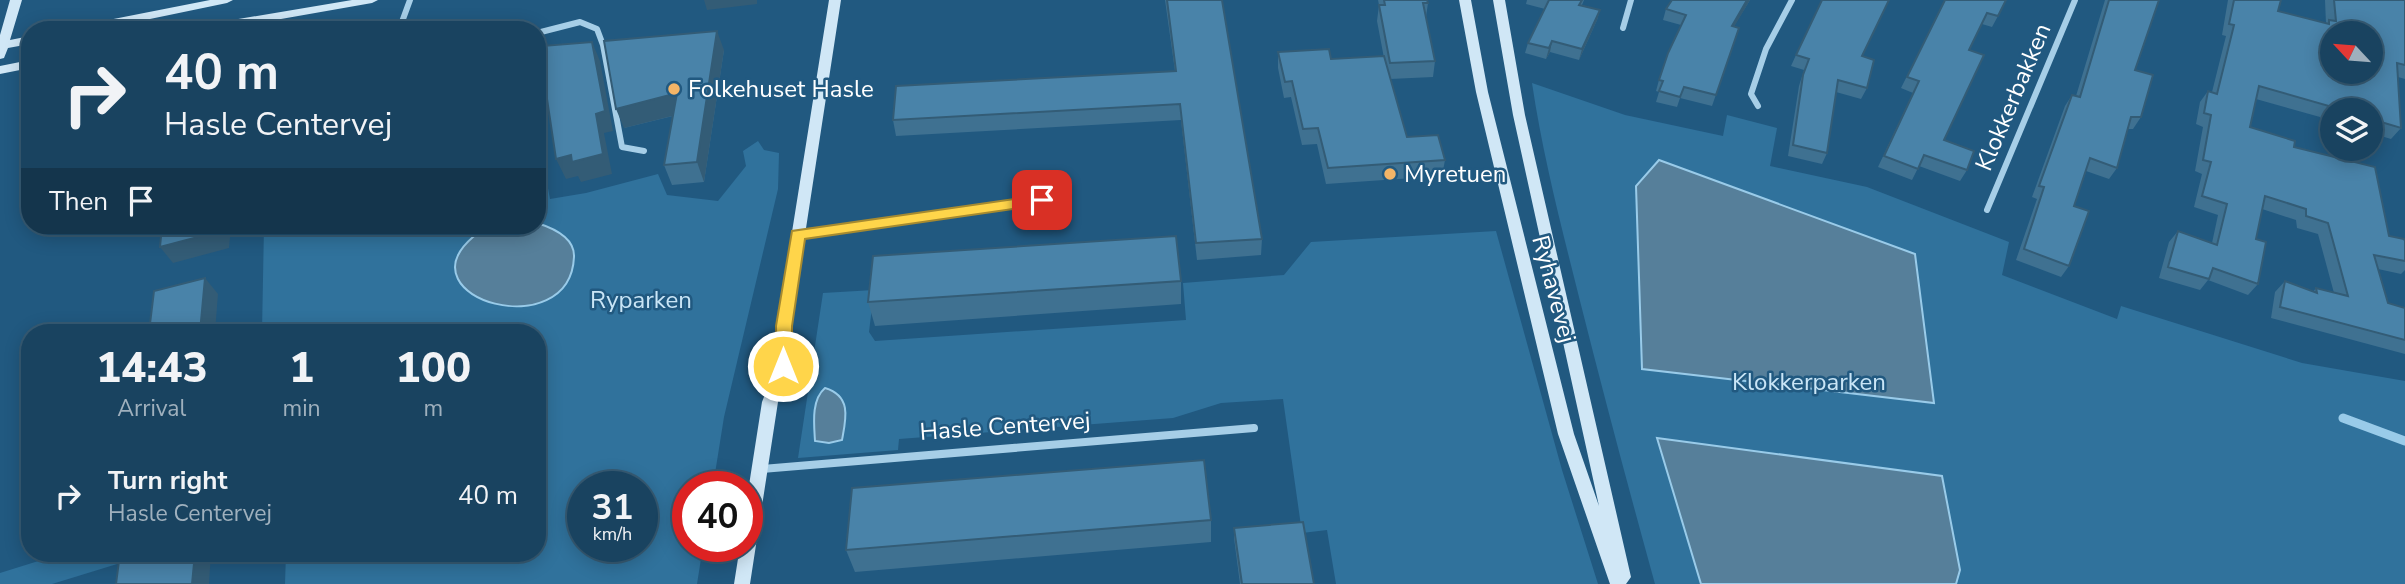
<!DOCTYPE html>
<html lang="en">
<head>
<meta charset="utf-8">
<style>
	body { margin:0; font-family:"Nunito Sans",sans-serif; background:#264e69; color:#f1f3f6; height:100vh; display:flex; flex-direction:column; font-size:26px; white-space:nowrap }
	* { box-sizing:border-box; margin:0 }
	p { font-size:23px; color:#9fb0bd }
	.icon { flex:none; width:38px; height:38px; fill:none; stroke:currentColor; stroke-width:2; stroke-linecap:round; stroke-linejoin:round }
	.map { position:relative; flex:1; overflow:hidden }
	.side { position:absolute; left:21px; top:324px; width:525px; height:238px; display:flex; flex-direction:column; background:#194360; border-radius:28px; box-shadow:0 4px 18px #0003,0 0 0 2px #375c75 }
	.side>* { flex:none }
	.guide { position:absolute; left:21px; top:21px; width:525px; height:214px; border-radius:28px; box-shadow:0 4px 18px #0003,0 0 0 2px #375c75; background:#194360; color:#f1f3f6; overflow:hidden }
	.needle { width:46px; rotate:296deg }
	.buttons { position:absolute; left:2320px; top:21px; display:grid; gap:14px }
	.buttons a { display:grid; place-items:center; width:63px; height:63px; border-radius:50%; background:#194360; box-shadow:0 4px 18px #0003,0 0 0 2px #375c75; font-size:35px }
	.speed { position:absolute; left:567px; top:471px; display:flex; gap:14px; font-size:35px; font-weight:700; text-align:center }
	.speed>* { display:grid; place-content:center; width:91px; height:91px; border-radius:50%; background:#194360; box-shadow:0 4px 18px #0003,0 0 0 2px #375c75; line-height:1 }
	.speed small { font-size:18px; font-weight:400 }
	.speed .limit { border:10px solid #d22; background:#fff; color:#111 }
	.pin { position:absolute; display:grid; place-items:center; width:60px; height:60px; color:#fff; margin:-30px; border-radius:14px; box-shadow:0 4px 10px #0006 }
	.me { position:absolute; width:77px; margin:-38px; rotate:0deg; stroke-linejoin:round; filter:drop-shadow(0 0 5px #0008) }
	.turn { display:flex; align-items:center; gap:24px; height:147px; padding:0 28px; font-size:32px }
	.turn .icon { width:91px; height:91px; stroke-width:2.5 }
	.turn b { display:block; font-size:49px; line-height:60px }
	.then { display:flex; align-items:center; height:66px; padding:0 28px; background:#0003; gap:14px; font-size:26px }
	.eta { display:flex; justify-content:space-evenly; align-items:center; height:119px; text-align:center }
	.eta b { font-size:42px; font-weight:800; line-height:49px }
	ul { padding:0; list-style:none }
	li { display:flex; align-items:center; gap:21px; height:105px; padding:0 28px }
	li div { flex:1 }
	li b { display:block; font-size:26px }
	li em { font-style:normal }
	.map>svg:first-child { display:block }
</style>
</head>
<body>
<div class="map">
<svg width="2405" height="584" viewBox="0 0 2405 584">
	<rect width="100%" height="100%" fill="#215980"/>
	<g fill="#30729c" fill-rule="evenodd">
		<path d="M1532,83L1625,115L1723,136L1727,115L1777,128L1770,166L1867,187L2009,242L2002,275L2117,319L2121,306L2302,363L2405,381V584H1655C1629,490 1604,396 1580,301C1562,229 1543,157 1532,83Z"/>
		<path d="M537,129L550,199L586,193L658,174L667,195L718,201L746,166L743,151L758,141L764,150L779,153L778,189L724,417L713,486H688V546H703L697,584H285L286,553H537V332H262L264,226H537ZM583,486H642V546H583Z"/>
		<path d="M1496,231L1562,470L1598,584H1336L1327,530L1302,533L1283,399L1221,403L1173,418L899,439L898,450L798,458L823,293L874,290L869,332L875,341L1186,320L1183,283L1284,275L1311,242Z"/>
		<path d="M64,553H153L52,584H0V573Z"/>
	</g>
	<g fill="#567f9a" stroke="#99cbe9" stroke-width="2">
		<path d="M1659,160L1915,254L1934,403L1642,369L1636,186Z"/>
		<path d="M537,223C553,228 575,238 574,257C570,346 401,299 473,237C494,219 524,234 537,223Z"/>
		<path d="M825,388C852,396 846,419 842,440L829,443L815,441C814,424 811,400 825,388Z"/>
		<path d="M1657,438L1942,476L1960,570L1956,584H1701Z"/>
	</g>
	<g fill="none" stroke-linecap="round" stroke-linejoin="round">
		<path stroke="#99cbe9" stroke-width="9" d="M2343,418L2405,441"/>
		<g stroke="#a6cee7" stroke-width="6">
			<path d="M1623,28L1631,0"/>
			<path d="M399,30L410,0"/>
			<path d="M537,33L580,22L597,29L603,45L622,147L644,151"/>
			<path d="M1758,106L1751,94L1766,49L1792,0"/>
			<path d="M1987,210L2075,0"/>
			<path d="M799,235L1042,200"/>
		</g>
		<path stroke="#a6cee7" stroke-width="8" d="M761,469L1254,428"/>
		<g fill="#d0e7f6" fill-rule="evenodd">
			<path d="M10,0H22L10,40L30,36V44L8,48L4,58L0,59V35Z"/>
			<path d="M210,0H233L227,3L97,30H72L78,26Z"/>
			<path d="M352,0H378L372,3L219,30H191L197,26Z"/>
			<path d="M829,0H841L791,326L790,366L778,402L750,584H734L740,546H747V498L762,402L776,366L777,326Z"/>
			<path d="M1459,0H1471L1488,92L1574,434L1599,506L1513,115L1493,0H1505L1525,115L1631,577L1626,584H1610L1558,434L1476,92Z"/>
			<path d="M30,60V68L0,74V66Z"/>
		</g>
	</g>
	<g fill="#3f7191">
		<path d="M1165,0H1222L1262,239L1261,255L1197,260L1181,120L896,136L893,120L1175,71Z"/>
		<path d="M1378,0H1427L1428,3L1426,17L1435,61L1433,77L1390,79L1407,137L1445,160L1442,176L1326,184L1317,144L1302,145L1291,97L1284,98L1278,68V52L1331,59L1384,58L1377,21L1379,5Z"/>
		<path d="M1527,0H1584L1582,5L1600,10L1597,20L1579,60L1550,52L1546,59L1525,53L1528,43L1545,9L1526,4Z"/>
		<path d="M1672,0H1750L1734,26L1739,28L1712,106L1680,98L1677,107L1656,102L1659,92L1656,91L1659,80L1681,25L1663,20L1666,9Z"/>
		<path d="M1945,0L1998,16L1992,27L1982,24L1969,50L1944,140L1967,170L1960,181L1919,166L1912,180L1878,167L1913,93L1901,88Z"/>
		<path d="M2105,0H2159L2135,70L2141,117L2133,129H2127L2117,168L2109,179L2086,171L2074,206L2069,266L2061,277L2016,260L2037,199L2032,197L2065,106L2072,95L2076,96Z"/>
		<path d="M2228,0H2281L2278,11L2326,24L2325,0H2405V79L2398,77L2401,128L2391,139L2371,133V110H2333V127L2322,124L2320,117L2256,99L2250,127L2294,147L2389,236L2405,241V270L2401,274L2378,269L2388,303L2405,308V354L2271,318L2275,292L2285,281L2313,292L2316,288L2334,293L2318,234L2297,228L2296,220L2262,209L2256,239L2258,284L2248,295L2208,280L2200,290L2159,278L2169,242L2178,231L2212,243L2218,215L2194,207L2202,174L2195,171L2203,127L2196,124L2200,102L2208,91L2212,92L2226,36L2222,35Z"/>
		<path d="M724,50L704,182L672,185L664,165L673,116L624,128Z"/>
		<path d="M1796,55L1862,56L1867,88L1861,99L1836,92L1827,153L1822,164L1788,156L1799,86L1804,70L1791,66Z"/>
		<path d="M1181,281V304L875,326L868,302Z"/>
		<path d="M1211,520V542L855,572L846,550Z"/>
		<path d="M1234,528L1314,584H1240L1234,538Z"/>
	</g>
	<g fill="#335c76">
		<path d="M704,0H757V4L707,10Z"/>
		<path d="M1747,0H1750L1728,37L1732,26Z"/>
		<path d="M1600,10L1597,20L1579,60L1582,49Z"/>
		<path d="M717,31L724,50L704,182L697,162Z"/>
		<path d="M1552,41L1550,52L1546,59L1549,48Z"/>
		<path d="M592,42L600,61L613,131L604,133L612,174L581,182L578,176L566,179L556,159L596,114Z"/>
		<path d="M541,59L550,79L537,82V60Z"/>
		<path d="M677,93L684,113L624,128L616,109Z"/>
		<path d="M218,226H231L229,248L173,263L160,247Z"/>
		<path d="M205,278L218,294L215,332H200Z"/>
		<path d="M195,553H211L209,584H192Z"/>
	</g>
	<g fill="#4983a9" stroke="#335c76" stroke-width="2" fill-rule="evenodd">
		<path d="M1167,0H1222L1262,239L1196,243L1180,104L893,120L896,86L1176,71Z"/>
		<path d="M1384,0H1427L1428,3H1423L1435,61L1390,63L1379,5H1385Z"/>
		<path d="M1549,0H1582L1579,5L1600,10L1582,49L1552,41L1549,48L1528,43Z"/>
		<path d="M1672,0H1747L1732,26L1739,28L1716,95L1684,87L1680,97L1659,91L1663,81L1659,80L1668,53L1686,15L1666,9Z"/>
		<path d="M1822,0H1889L1862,56L1874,60L1867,88L1838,80L1827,153L1793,145L1803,75L1809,59L1796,55Z"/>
		<path d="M1945,0H2006L1998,16L1987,13L1969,50L1984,55L1944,140L1974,151L1967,170L1924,155L1918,169L1884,156L1919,81L1907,77Z"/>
		<path d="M2109,0H2159L2135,70L2153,75L2141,117H2131L2117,168L2090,158L2074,206L2089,211L2069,266L2024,249L2044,187L2039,186L2072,95L2080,97Z"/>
		<path d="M2234,0H2281L2278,11L2329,24V20L2336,21L2334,0H2405V65L2397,63L2401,128L2371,119V110H2333V114L2331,113L2329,106L2259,86L2250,127L2295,141L2294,147L2375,167L2389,236L2404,239L2405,241V261L2374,255L2388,303L2405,308V340L2280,307L2285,281L2317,293L2316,288L2348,296L2328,223L2306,216V209L2265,196L2256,239L2266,242L2258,284L2213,268L2209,279L2168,267L2178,231L2217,245L2227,204L2202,196L2211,162L2203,160L2211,115L2204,113L2208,91L2217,94L2234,25L2229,24ZM2333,33H2371V72H2333Z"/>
		<path d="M717,31L697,162L664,165L677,93L616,109L604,41Z"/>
		<path d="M542,35L543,46L592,42L605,111L596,114L603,154L572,162L571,155L556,159L541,59L537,60V36Z"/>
		<path d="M1329,49L1331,59L1384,56L1407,137L1438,135L1445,160L1328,168L1318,128L1303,129L1292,81L1285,82L1278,52Z"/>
		<path d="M162,226H218L217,232L160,247Z"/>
		<path d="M1176,236L1181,281L868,302L873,256Z"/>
		<path d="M205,278L200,332H149L154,291Z"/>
		<path d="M1204,460L1211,520L846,550L852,488Z"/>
		<path d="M1303,522L1314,584H1242L1234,528Z"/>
		<path d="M120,553H195L192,584H116Z"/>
	</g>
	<path fill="#ffd54a" stroke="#a68a30" stroke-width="2" d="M1042,195L1047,197V204L805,239L792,326V366L789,371H777L776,326L792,231Z"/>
	<g fill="#f4b567" stroke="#215980" stroke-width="2.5">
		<circle cx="674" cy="89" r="7"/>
		<circle cx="1390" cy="174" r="7"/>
	</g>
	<g text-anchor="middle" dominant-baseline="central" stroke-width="5" stroke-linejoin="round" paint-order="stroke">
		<g font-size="24" fill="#fff" stroke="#215980" text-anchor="start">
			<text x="688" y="89">Folkehuset Hasle</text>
			<text x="1404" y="174">Myretuen</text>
		</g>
		<g font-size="24" fill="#fff" stroke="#215980">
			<text transform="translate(2013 97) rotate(-67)">Klokkerbakken</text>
			<text transform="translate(1554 289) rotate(75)">Ryhavevej</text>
			<text transform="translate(1005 426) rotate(-4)">Hasle Centervej</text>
		</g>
		<g font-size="24" fill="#c9e5f6" stroke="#215980">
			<text x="641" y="300">Ryparken</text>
			<text x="1809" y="382">Klokkerparken</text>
		</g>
	</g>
</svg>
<div class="buttons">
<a><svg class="needle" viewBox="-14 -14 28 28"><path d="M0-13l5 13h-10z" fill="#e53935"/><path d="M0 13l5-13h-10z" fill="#9fb0bd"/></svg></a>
<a><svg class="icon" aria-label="layers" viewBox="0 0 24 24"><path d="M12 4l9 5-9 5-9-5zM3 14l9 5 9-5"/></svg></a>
</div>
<div class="speed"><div>31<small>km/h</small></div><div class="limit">40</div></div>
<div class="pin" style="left:1042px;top:200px;background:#d93025"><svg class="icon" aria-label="arrive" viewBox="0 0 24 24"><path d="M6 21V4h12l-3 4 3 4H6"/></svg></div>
<svg class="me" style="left:783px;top:366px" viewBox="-20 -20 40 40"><circle r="17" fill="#ffd54a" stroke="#fff" stroke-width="3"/><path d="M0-11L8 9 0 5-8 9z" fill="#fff"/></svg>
<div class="guide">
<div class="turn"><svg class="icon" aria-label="right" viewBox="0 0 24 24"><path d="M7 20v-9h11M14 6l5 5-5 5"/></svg><div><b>40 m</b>Hasle Centervej</div></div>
<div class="then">Then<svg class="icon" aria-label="arrive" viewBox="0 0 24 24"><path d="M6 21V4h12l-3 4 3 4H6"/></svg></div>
</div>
<section class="side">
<div class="eta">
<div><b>14:43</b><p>Arrival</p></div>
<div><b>1</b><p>min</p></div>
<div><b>100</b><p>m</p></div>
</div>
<ul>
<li><svg class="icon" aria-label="right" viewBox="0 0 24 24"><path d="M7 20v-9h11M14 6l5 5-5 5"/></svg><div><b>Turn right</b><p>Hasle Centervej</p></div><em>40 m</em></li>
</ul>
</section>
</div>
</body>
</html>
